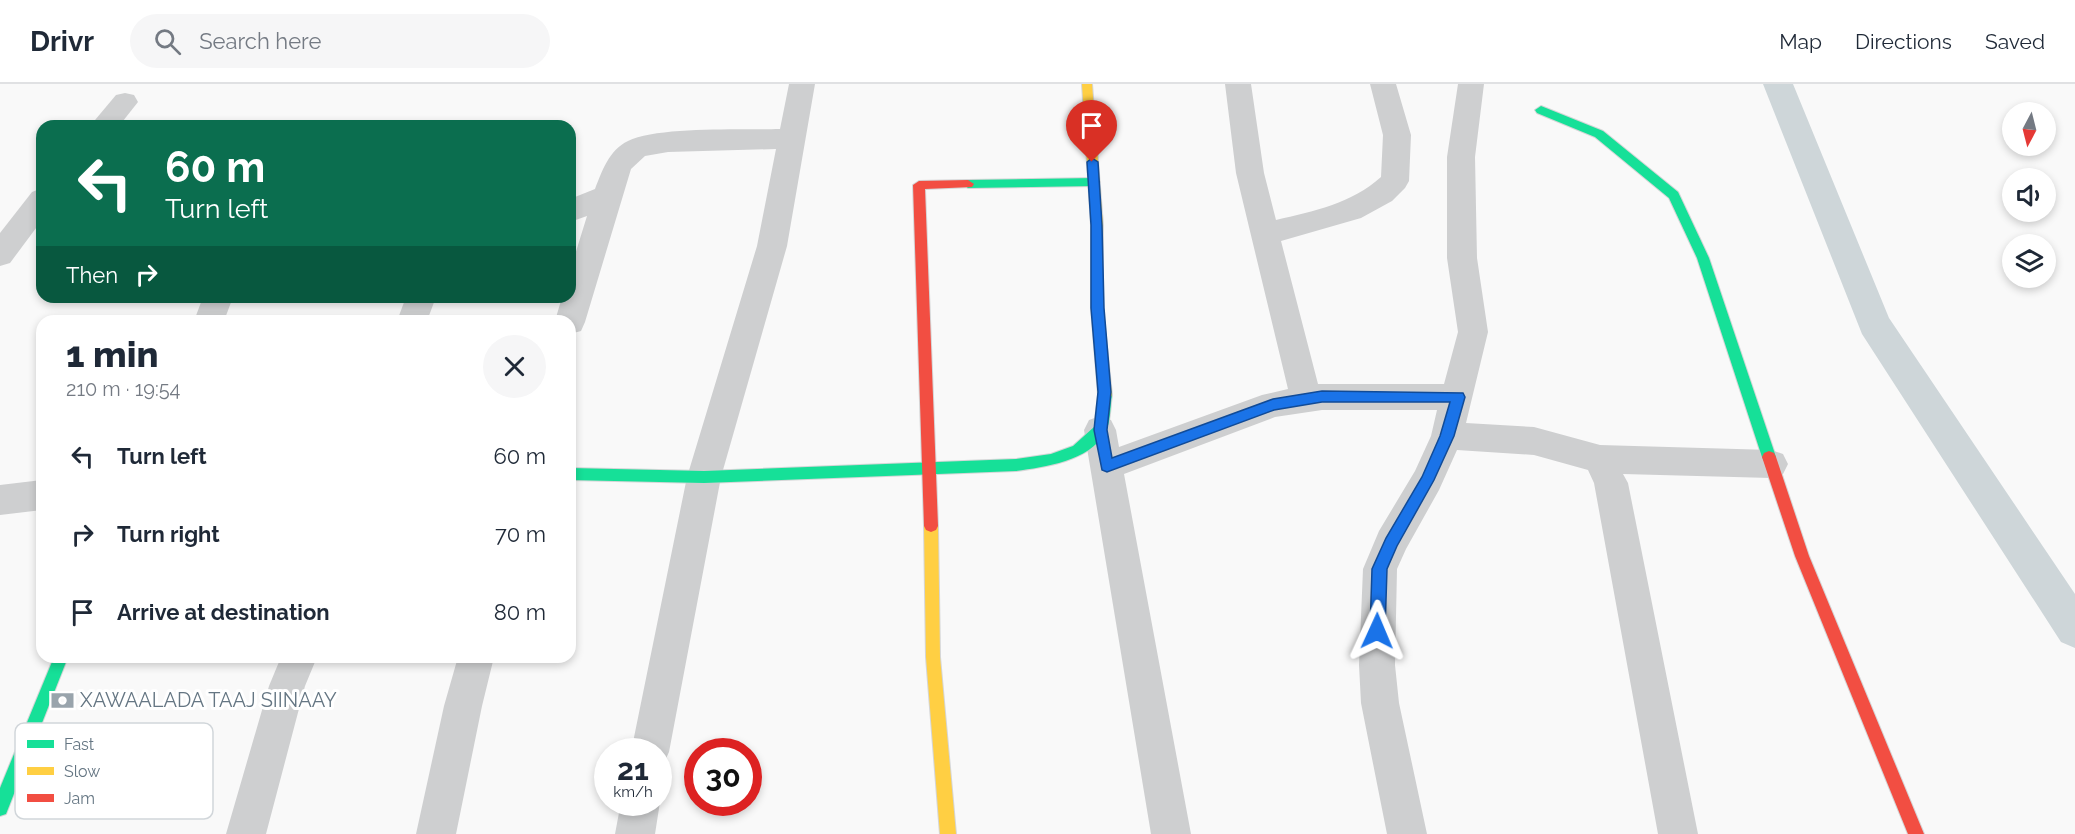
<!DOCTYPE html>
<html lang="en">
<head>
<meta charset="utf-8">
<style>
	body { margin:0; font-family:Raleway,sans-serif; background:#f6f6f7; color:#1f2937; height:100vh; display:flex; flex-direction:column; font-size:22px; white-space:nowrap }
	* { box-sizing:border-box; margin:0 }
	p { font-size:20px; color:#747a83 }
	.icon { flex:none; width:33px; height:33px; fill:none; stroke:currentColor; stroke-width:2; stroke-linecap:round; stroke-linejoin:round }
	.map { position:relative; flex:1; overflow:hidden }
	.sheet { position:absolute; left:36px; top:231px; width:540px; height:348px; display:flex; flex-direction:column; background:#fff; border-radius:18px; box-shadow:0 3px 9px #0003 }
	.sheet>* { flex:none }
	.top-card { position:absolute; left:36px; top:36px; width:540px; height:183px; border-radius:18px; box-shadow:0 3px 9px #0003; background:#0b6e4f; color:#fff; overflow:hidden }
	.needle { width:39px; rotate:187deg }
	.fabs { position:absolute; left:2002px; top:18px; display:grid; gap:12px }
	.fabs a { display:grid; place-items:center; width:54px; height:54px; border-radius:50%; background:#fff; box-shadow:0 3px 9px #0003; font-size:30px }
	.speed { position:absolute; left:594px; top:654px; display:flex; gap:12px; font-size:30px; font-weight:700; text-align:center }
	.speed>* { display:grid; place-content:center; width:78px; height:78px; border-radius:50%; background:#fff; box-shadow:0 3px 9px #0003; line-height:1 }
	.speed small { font-size:15px; font-weight:400 }
	.speed .limit { border:9px solid #d22; background:#fff; color:#111 }
	.pin { position:absolute; display:grid; place-items:center; width:51px; height:51px; color:#fff; margin:-62px -26px; border-radius:50% 50% 50% 0; rotate:-45deg; box-shadow:0 0 6px #0007 }
	.pin .icon { rotate:45deg }
	.me { position:absolute; width:66px; margin:-33px; rotate:1deg; stroke-linejoin:round; filter:drop-shadow(0 0 4px #0008) }
	.turn { display:flex; align-items:center; gap:21px; height:126px; padding:0 30px; font-size:27px }
	.turn .icon { width:78px; height:78px; stroke-width:2.5 }
	.turn b { display:block; font-size:42px; line-height:51px }
	.then { display:flex; align-items:center; height:57px; padding:0 30px; background:#0003; gap:12px; font-size:22px }
	.round { display:grid; place-items:center; flex:none; width:63px; height:63px; border-radius:32px; background:#f6f6f7 }
	.summary { display:flex; align-items:center; justify-content:space-between; height:102px; padding:0 30px }
	h1 { font-size:36px; font-weight:800; line-height:45px }
	ul { padding:0; list-style:none }
	li { display:flex; align-items:center; gap:18px; height:78px; padding:0 30px }
	li div { flex:1 }
	li b { display:block; font-size:22px }
	li em { font-style:normal }
	header { display:flex; align-items:center; gap:36px; box-sizing:border-box; height:84px; padding:0 30px; background:#fff; border-bottom:2px solid #e0e1e3 }
	header strong { font-size:28px }
	nav { display:flex; gap:33px; margin-inline-start:auto; font-size:21px }
	.search { width:420px; height:54px; background:#f6f6f7; display:flex; align-items:center; gap:15px; box-sizing:border-box; padding:0 21px; border-radius:33px; color:#747a83; font-size:22px }
	.map>svg:first-child { display:block }
</style>
</head>
<body>
<header>
<strong>Drivr</strong>
<div class="search"><svg class="icon" aria-label="search" viewBox="0 0 24 24"><circle cx="10" cy="10" r="6"/><path d="M15 15l6 6"/></svg>Search here</div>
<nav><a>Map</a><a>Directions</a><a>Saved</a></nav>
</header>
<div class="map">
<svg width="2075" height="750" viewBox="0 0 2075 750">
	<rect width="100%" height="100%" fill="#f9f9f9"/>
	<g fill="none" stroke-linecap="round" stroke-linejoin="round">
		<path fill="#ced6d9" fill-rule="evenodd" d="M1763,0H1793L1889,234L2075,510V564L2061,558L1862,250Z"/>
		<defs>
			<g id="fast">
				<path d="M1541,22L1603,47L1678,108L1709,174L1776,373L1774,377L1769,379L1764,377L1762,373L1697,174L1669,114L1595,53L1537,29L1535,26Z"/>
				<path d="M1094,94L1100,98L1094,102L968,104L962,100L968,96Z"/>
				<path d="M1105,306L1110,307L1112,311C1110,322 1111,339 1105,349C1089,377 1045,383 1016,387L704,399L570,396V384L704,387L1016,375L1051,370L1073,362L1094,343L1098,311L1100,307Z"/>
				<path d="M54,573H68L6,730L0,732V704Z"/>
			</g>
			<g id="slow">
				<path d="M1082,0H1092L1103,141V224L1112,311L1110,315H1100L1098,311L1091,224V141Z"/>
				<path d="M931,436L936,438L938,442L940,573L956,750H940L926,573L924,442L926,438Z"/>
			</g>
			<g id="jam">
				<path d="M968,96L974,100L972,103L925,105L938,442L936,446L931,448L926,446L924,442L913,101L919,97Z"/>
				<path d="M1769,367L1774,369L1776,373L1809,472L1924,750H1908L1795,472L1762,373L1764,369Z"/>
			</g>
		</defs>
		<use href="#fast" stroke="#d5d6d7" stroke-width="2"/>
		<use href="#slow" stroke="#d5d6d7" stroke-width="2"/>
		<use href="#jam" stroke="#d5d6d7" stroke-width="2"/>
		<g fill="#cecfd0" fill-rule="evenodd">
			<path d="M789,0H815L787,162L721,393L669,668L663,681L658,683V668H631L687,393L757,162L776,65L668,68L645,72L631,85L585,238L581,247L570,250V237H555L562,213H570V187L587,132L570,138V115L595,105C602,87 609,66 628,57C658,42 744,46 780,45Z"/>
			<path d="M1225,0H1251L1264,89L1276,136C1314,127 1351,120 1381,93L1383,51L1370,0H1396L1411,51L1409,97L1405,104L1392,117L1361,134L1281,157L1318,300H1444L1458,248L1447,174V73L1458,0H1484L1475,73L1477,174L1488,248L1466,339L1534,343L1600,361L1771,366L1783,370L1788,380L1783,390L1771,394L1623,390L1628,399L1698,750H1658L1594,399L1588,386L1534,371L1457,366L1439,406L1406,465L1397,485L1395,581L1399,619L1427,750H1387L1361,619L1359,581L1363,485L1379,447L1415,387L1431,352L1437,326H1322L1275,333L1124,390L1191,750H1151L1084,346L1089,336L1100,332L1111,336L1116,346L1119,363L1262,311L1288,305L1236,89Z"/>
			<path d="M125,9L134,11L138,18L119,42H90L116,11Z"/>
			<path d="M42,104V136L10,179L0,182V149L32,108Z"/>
			<path d="M203,213H233L224,237H194Z"/>
			<path d="M406,213H436L427,237H397Z"/>
			<path d="M42,396V426L0,431V401Z"/>
			<path d="M281,573H317L305,602L266,750H226L269,602Z"/>
			<path d="M458,573H494L482,622L456,750H416L444,622Z"/>
			<path d="M658,713L660,718L655,750H615L621,718H658Z"/>
		</g>
		<use href="#fast" fill="#16e098" fill-rule="evenodd"/>
		<use href="#slow" fill="#ffcf43" fill-rule="evenodd"/>
		<use href="#jam" fill="#f24e42" fill-rule="evenodd"/>
	</g>
	<path fill="#1a73e8" stroke="#114b97" stroke-width="1.5" d="M1092,74L1098,78L1102,141L1104,224L1111,308L1107,346L1112,374L1273,315L1322,307L1463,309L1465,313L1454,352L1434,396L1397,462L1387,485L1385,547L1383,552L1377,554L1372,552L1370,547L1372,485L1386,454L1422,393L1440,352L1450,318H1322L1274,326L1107,388L1102,386L1094,346L1098,308L1091,224V141L1087,78Z"/>
	<defs>
		<symbol id="bank-bare" viewBox="-9 -9 18 18"><path d="M-6-4H6V4H-6ZM0-2.3a2.3 2.3 0 1 0 0 4.6a2.3 2.3 0 1 0 0-4.6Z" fill="#99a4ac" stroke="#fff" stroke-width="2.5" paint-order="stroke"/></symbol>
	</defs>
	<g fill-rule="evenodd">
		<use href="#bank-bare" x="46" y="600" width="33" height="33"/>
	</g>
	<g text-anchor="middle" dominant-baseline="central" stroke-width="6" stroke-linejoin="round" paint-order="stroke">
		<g font-size="20" fill="#657683" stroke="#fff" text-anchor="start">
			<text x="80" y="616">XAWAALADA TAAJ SIINAAY</text>
		</g>
	</g>
	<rect x="15" y="639" width="198" height="96" rx="9" fill="#fff" stroke="#d1d6da" stroke-width="1.5"/>
	<rect x="27" y="656" width="27" height="8" fill="#16e098"/>
	<rect x="27" y="683" width="27" height="8" fill="#ffcf43"/>
	<rect x="27" y="710" width="27" height="8" fill="#f24e42"/>
	<g font-size="16" fill="#657683">
		<text x="64" y="666">Fast</text>
		<text x="64" y="693">Slow</text>
		<text x="64" y="720">Jam</text>
	</g>
</svg>
<div class="fabs">
<a><svg class="needle" viewBox="-14 -14 28 28"><path d="M0-13l5 13h-10z" fill="#e53935"/><path d="M0 13l5-13h-10z" fill="#747a83"/></svg></a>
<a><svg class="icon" aria-label="sound" viewBox="0 0 24 24"><path d="M4 9h4l5-4v14l-5-4H4zM17 9q2 3 0 6"/></svg></a>
<a><svg class="icon" aria-label="layers" viewBox="0 0 24 24"><path d="M12 4l9 5-9 5-9-5zM3 14l9 5 9-5"/></svg></a>
</div>
<div class="speed"><div>21<small>km/h</small></div><div class="limit">30</div></div>
<div class="pin" style="left:1092px;top:78px;background:#d93025"><svg class="icon" aria-label="arrive" viewBox="0 0 24 24"><path d="M6 21V4h12l-3 4 3 4H6"/></svg></div>
<svg class="me" style="left:1377px;top:547px" viewBox="-20 -20 40 40"><path d="M0-17L14 15 0 8-14 15z" fill="#1a73e8" stroke="#fff" stroke-width="4"/></svg>
<div class="top-card">
<div class="turn"><svg class="icon" aria-label="left" viewBox="0 0 24 24"><path d="M17 20v-9H6M10 6l-5 5 5 5"/></svg><div><b>60 m</b>Turn left</div></div>
<div class="then">Then<svg class="icon" aria-label="right" viewBox="0 0 24 24"><path d="M7 20v-9h11M14 6l5 5-5 5"/></svg></div>
</div>
<section class="sheet">
<div class="summary"><div><h1>1 min</h1><p>210 m · 19:54</p></div><a class="round"><svg class="icon" aria-label="close" viewBox="0 0 24 24"><path d="M6 6l12 12M18 6L6 18"/></svg></a></div>
<ul>
<li><svg class="icon" aria-label="left" viewBox="0 0 24 24"><path d="M17 20v-9H6M10 6l-5 5 5 5"/></svg><div><b>Turn left</b></div><em>60 m</em></li>
<li><svg class="icon" aria-label="right" viewBox="0 0 24 24"><path d="M7 20v-9h11M14 6l5 5-5 5"/></svg><div><b>Turn right</b></div><em>70 m</em></li>
<li><svg class="icon" aria-label="arrive" viewBox="0 0 24 24"><path d="M6 21V4h12l-3 4 3 4H6"/></svg><div><b>Arrive at destination</b></div><em>80 m</em></li>
</ul>
</section>
</div>
</body>
</html>
